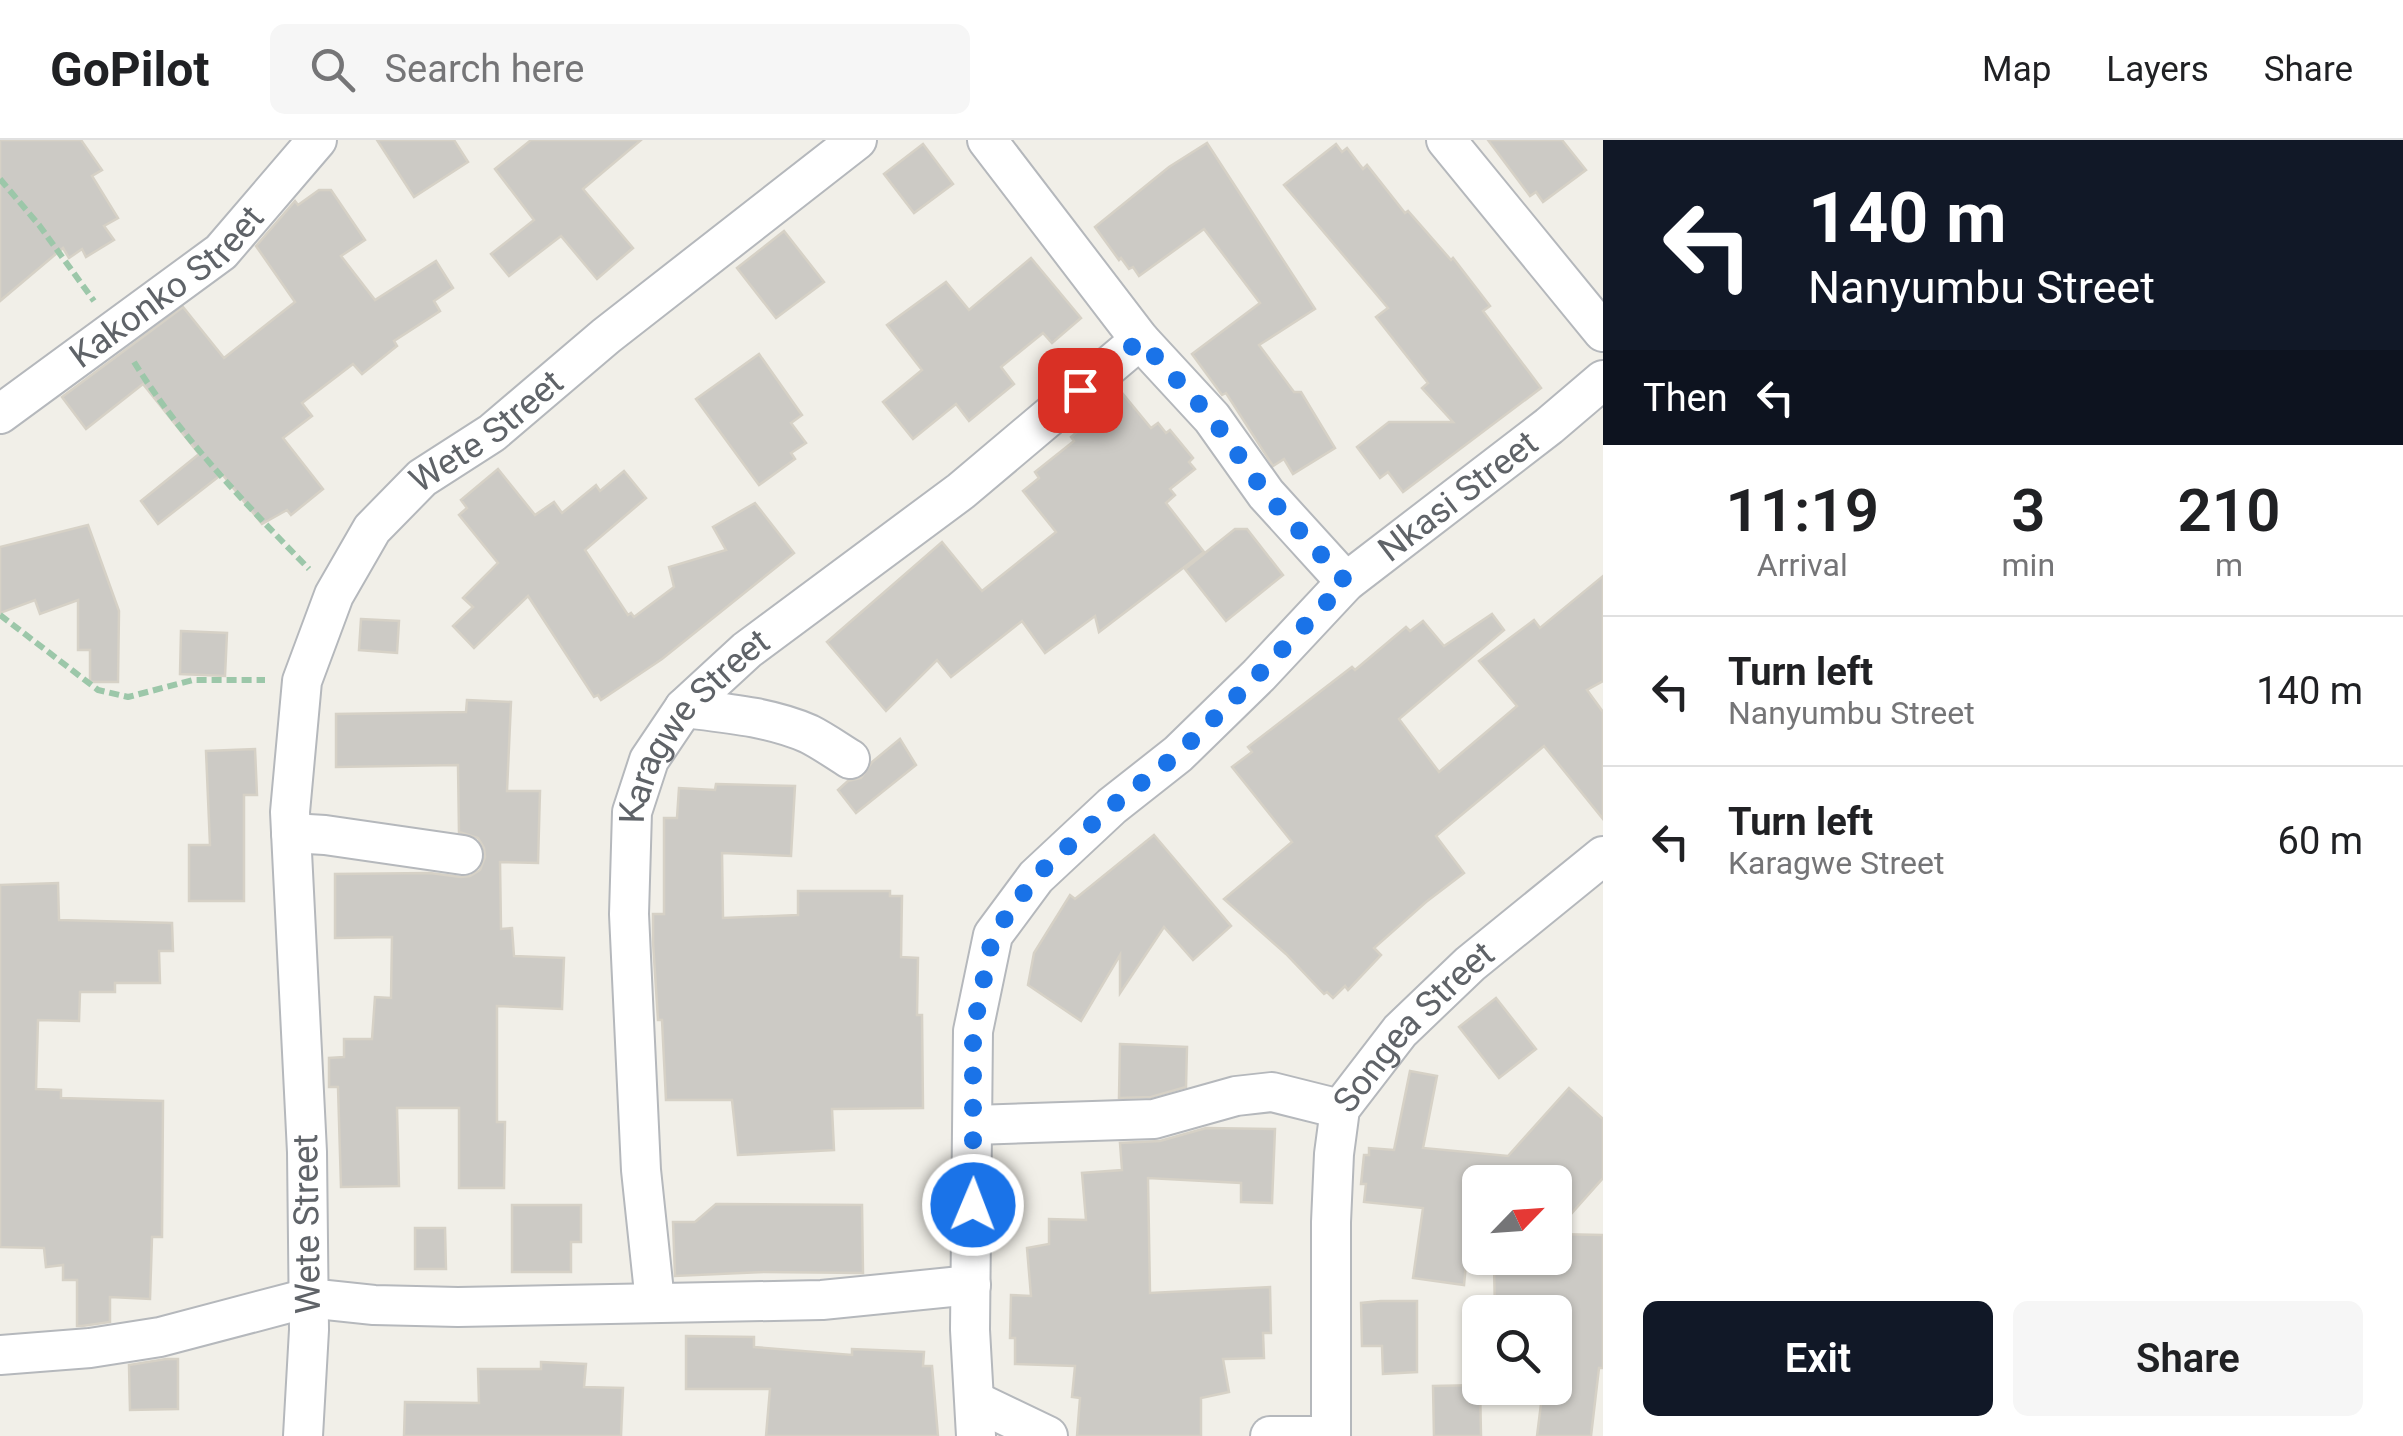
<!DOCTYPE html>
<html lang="en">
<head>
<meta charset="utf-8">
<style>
	body { margin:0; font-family:Roboto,sans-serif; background:#f6f6f6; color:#202124; height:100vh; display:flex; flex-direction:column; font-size:38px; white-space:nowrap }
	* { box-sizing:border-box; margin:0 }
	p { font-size:32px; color:#757577 }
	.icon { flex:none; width:55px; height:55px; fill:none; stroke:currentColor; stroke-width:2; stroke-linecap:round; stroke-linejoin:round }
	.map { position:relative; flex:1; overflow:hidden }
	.sheet { display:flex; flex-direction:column; background:#fff; width:800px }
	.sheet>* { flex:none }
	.guide { background:#111827; color:#fff; overflow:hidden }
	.needle { width:65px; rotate:65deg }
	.fabs { position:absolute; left:1462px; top:1025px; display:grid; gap:20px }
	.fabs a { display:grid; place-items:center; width:110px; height:110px; border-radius:15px; background:#fff; box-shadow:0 2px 8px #0004; font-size:50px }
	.pin { position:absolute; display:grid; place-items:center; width:85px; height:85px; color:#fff; margin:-42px; border-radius:20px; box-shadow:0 5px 15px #0006 }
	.me { position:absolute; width:110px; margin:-55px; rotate:1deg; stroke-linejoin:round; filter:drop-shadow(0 0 8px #0008) }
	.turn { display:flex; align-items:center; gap:35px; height:210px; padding:0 40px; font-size:45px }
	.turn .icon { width:130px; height:130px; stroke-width:2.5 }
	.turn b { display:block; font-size:70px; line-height:85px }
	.then { display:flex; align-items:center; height:95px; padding:0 40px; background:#0003; gap:20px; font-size:38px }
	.eta { display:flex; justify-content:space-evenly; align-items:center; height:170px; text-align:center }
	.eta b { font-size:60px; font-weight:600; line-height:70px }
	.primary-button { display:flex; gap:20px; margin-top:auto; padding:20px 40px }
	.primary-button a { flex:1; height:115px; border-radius:15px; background:#111827; color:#fff; font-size:40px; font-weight:600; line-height:115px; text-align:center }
	.primary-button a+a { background:#f6f6f6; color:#202124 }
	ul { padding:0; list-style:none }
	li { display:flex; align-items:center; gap:30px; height:150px; padding:0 40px; border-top:2px solid #e0e0e0 }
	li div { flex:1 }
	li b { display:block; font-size:38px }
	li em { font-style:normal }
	header { display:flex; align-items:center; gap:60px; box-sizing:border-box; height:140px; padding:0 50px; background:#fff; border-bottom:2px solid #e0e0e0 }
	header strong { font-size:48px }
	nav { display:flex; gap:55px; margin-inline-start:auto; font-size:35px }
	.search { width:700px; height:90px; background:#f6f6f6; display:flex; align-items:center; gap:25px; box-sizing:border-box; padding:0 35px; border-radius:15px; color:#757577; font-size:38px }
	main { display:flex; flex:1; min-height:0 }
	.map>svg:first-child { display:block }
</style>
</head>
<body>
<header>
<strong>GoPilot</strong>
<div class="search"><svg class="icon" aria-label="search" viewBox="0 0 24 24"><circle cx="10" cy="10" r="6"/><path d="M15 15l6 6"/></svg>Search here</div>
<nav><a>Map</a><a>Layers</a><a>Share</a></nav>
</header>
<main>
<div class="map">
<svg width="1603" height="1296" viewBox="0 0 1603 1296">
	<rect width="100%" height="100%" fill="#f1efe8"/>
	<g fill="#cccac5" stroke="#d6d1c6" stroke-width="2.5">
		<path d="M0,0H81L102,30L92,36L118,78L104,86L114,100L86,117L82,109L69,118L63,108L0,161Z"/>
		<path d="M377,0H454L468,22L414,57Z"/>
		<path d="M531,0H641L583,49L633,108L597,139L561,96L509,136L491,114L534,80L495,29Z"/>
		<path d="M1488,0H1562L1586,30L1543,62L1536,52L1530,56Z"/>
		<path d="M1207,3L1315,169L1259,205L1294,252H1301L1335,308L1293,334L1284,319L1273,326L1226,253L1222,255L1192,214L1260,163L1204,89L1139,136L1133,127L1129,129L1121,118L1119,120L1095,87L1169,27Z"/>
		<path d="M923,4L953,44L914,73L884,34Z"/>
		<path d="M1336,4L1342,12L1347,8L1363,29L1367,25L1405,73L1408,71L1451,120L1453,118L1490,166L1483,171L1492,183L1541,248L1403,352L1388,332L1380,338L1357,307L1389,282H1453L1422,248L1428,243L1376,177L1388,168L1284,45Z"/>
		<path d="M319,50H331L365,100L341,116L375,160L436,121L453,148L434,161L440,171L394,201L397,206L362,234L353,224L302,263L312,276L283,298L323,349L291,375L287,370L262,384L222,334L158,384L141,361L199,314L143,244L86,289L62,257L183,167L224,218L295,162L256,106L295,61L298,65Z"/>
		<path d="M784,91L824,142L776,178L737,128Z"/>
		<path d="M1031,118L1081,178L1052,203L1043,193L1001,227L1014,244L969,281L956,264L913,299L883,262L922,230L887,185L946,142L969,170Z"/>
		<path d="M759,214L802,275L791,283L806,303L791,313L795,319L759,345L696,259Z"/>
		<path d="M1123,254L1151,288L1158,283L1166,293L1170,290L1193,318L1189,322L1195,329L1170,349L1175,355L1166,363L1204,412L1099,492L1095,476L1045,513L1022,481L951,537L937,520L886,571L827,502L942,402L982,451L1056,392L1023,351L1039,338L1035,332L1074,301L1071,297Z"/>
		<path d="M498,329L535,375L554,362L562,373L596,345L600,351L624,331L646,358L585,410L628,475L631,473L634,477L674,447L669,427L726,410L713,387L755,363L794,413L662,519L601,560L598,555L594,557L528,456L474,508L453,486L473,467L463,458L498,423L459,375L467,368L461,360Z"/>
		<path d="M88,385L119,471L118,542H90V510H78V460L40,474L35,460L0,473V407Z"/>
		<path d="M1235,389H1247L1283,435L1226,481L1185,429Z"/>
		<path d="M1603,436V541L1587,550L1603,572V679L1544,606L1436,696L1464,733L1426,762L1374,808L1381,815L1348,850L1345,846L1333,858L1327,852L1324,854L1286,814L1224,759L1292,702L1232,627L1252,612L1248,607L1352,527L1355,530L1406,487L1410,491L1423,481L1444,506L1492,474L1504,490L1399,579L1439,632L1517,566L1479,521L1534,480L1540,488Z"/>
		<path d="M361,479L399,481L397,513L359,510Z"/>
		<path d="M181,491L227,493L225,536L180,534Z"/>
		<path d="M467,560L511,562L507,651H540L538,723L500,722L501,789L512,788L514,816L564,818L562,869L497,866V982H505L504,1048H459V968H397L399,1046L341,1047L338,947H329V918L344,917V899H372L375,857L391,858L392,797L335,798V734L430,733L461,737L470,736L480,730L485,717L484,708L478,698L459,692L458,625L336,627V574L466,572Z"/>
		<path d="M900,599L916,625L856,673L838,650L848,641L861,638L872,622Z"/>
		<path d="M255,609L257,655H244V761H189V705H210L206,611Z"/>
		<path d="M716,644L795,646L791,716L722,713L723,778L798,775V751H890V756H902L901,817L918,818L917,875H922L923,968L832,969L834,1010L738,1015L732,960H666L662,880H658L653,802V774H664V678H677L679,648L715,650Z"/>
		<path d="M1154,695L1231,786L1193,820L1164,787L1120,853V815L1081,881L1028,845L1034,813L1070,755L1075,759Z"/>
		<path d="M58,743L59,780L172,783L173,811H159L160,843H115V852H80L79,881L38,880L36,949L61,950V958L163,961L162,1097H152L150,1159L110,1157V1182L82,1186H77V1140H63V1125L46,1127L44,1108L0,1107V745Z"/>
		<path d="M1496,858L1536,909L1499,938L1459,887Z"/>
		<path d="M1120,904L1187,907L1186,947L1151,957L1119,958Z"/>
		<path d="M1410,931L1437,936L1423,1008L1508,1016L1569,948L1603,979V1038L1555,1092V1042H1474L1464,1145L1413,1138L1423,1068L1364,1062L1366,1044H1361L1364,1015H1369V1008L1394,1010Z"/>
		<path d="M1206,988L1275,989L1272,1063L1241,1062V1043L1148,1038L1150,1153L1270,1147L1271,1193H1263L1264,1218L1223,1219L1229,1252L1201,1258V1296H1077L1080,1258L1072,1257L1075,1226L1015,1224V1198H1010L1011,1155L1031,1156L1027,1108L1049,1104V1079L1086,1080L1082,1033L1122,1030L1120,1003L1160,1001Z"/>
		<path d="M716,1064L862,1065L863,1133L764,1132L675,1136L673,1082H695Z"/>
		<path d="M512,1065H581V1102H571V1132H512Z"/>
		<path d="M415,1088H445L446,1129H415Z"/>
		<path d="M1555,1094L1603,1095V1228H1599L1591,1296H1537L1543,1248H1555V1172H1495L1494,1125L1544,1126V1118H1555Z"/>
		<path d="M1381,1161H1417V1232L1383,1234L1382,1206H1362L1361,1163Z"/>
		<path d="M686,1196L754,1197V1207L852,1215V1209L924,1212L923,1226H932L938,1296H766L770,1249H686Z"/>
		<path d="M166,1219H178V1269L130,1270L129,1225Z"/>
		<path d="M541,1222L586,1224L584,1247L623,1248L621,1296H404L405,1262L479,1263L478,1229H541Z"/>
		<path d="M1480,1245L1481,1296H1434L1433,1246Z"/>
	</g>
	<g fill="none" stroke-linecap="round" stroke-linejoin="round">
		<defs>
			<g id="street">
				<path d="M987,0L1140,200L1212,278L1266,354L1346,442"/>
				<path d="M1446,0L1603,192"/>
				<path id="s1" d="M0,274L221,112L317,0"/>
				<path d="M684,568C725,573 771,577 809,594C823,601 837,611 850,619"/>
				<path d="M291,693L325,695L463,715"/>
				<path d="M974,985L1154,979L1236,956L1272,952L1340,969"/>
				<path id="s2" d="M655,1162L641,1030L629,774L632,672L649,620L684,568L747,510L961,351L1140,200"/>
				<path d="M0,1215L90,1208L160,1197L308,1158L374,1165L458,1167L822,1160L971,1145"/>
				<path d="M975,1261L1048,1296"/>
				<path id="s3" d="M303,1296L309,1190L307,1012L290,672L302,541L334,455L372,389L422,338L492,293L606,196L857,0"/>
				<path id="s4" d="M976,1296L970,1190L973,891L993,795L1036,737L1112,666L1178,614L1259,535L1346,442L1549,286L1603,240"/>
				<path d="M1270,1296H1316"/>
				<path id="s5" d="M1331,1296V1082L1334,1014L1340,969L1400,891L1470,824L1603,716"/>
			</g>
		</defs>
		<use href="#street" stroke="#b5b8bc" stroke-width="42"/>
		<g stroke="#9cc7a9" stroke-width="6" stroke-dasharray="10 5" stroke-linecap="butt">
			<path d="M0,39L39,85L94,161"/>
			<path d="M134,222C182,299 246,364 309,429"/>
			<path d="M0,475L98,550L128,557L193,540H265"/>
		</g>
		<use href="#street" stroke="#fff" stroke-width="38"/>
	</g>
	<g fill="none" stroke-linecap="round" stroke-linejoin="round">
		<path stroke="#1a73e8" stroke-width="18" stroke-dasharray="0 32.4" d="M973,1065V891L993,795L1036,736L1112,666L1178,614L1259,534L1346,442L1266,354L1212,278L1140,200L1080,250"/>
	</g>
	<g text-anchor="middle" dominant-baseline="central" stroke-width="8" stroke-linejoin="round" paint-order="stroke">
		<g font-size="35" fill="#5f6368" stroke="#fff">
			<text stroke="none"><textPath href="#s1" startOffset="210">Kakonko Street</textPath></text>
			<text stroke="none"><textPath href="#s3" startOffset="1075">Wete Street</textPath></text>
			<text stroke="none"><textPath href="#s4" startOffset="1145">Nkasi Street</textPath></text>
			<text stroke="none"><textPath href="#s2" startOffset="598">Karagwe Street</textPath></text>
			<text stroke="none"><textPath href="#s5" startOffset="438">Songea Street</textPath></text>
			<text transform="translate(307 1084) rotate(-91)">Wete Street</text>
		</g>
	</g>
</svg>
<div class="fabs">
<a><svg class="needle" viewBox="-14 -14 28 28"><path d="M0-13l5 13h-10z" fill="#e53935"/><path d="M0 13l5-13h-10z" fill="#757577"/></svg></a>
<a><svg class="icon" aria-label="search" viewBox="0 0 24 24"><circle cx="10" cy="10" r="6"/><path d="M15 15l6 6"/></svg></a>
</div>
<div class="pin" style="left:1080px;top:250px;background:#d93025"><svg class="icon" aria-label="arrive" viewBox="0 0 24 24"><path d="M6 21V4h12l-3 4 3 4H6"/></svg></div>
<svg class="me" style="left:973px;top:1065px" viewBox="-20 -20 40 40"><circle r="17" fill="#1a73e8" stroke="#fff" stroke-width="3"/><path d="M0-11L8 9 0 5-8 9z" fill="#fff"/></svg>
</div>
<section class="sheet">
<div class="guide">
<div class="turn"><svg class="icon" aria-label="left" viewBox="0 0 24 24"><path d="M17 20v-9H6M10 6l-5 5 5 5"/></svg><div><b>140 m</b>Nanyumbu Street</div></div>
<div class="then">Then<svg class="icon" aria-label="left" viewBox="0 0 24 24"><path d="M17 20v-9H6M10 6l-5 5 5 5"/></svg></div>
</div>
<div class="eta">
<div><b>11:19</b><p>Arrival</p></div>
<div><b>3</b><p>min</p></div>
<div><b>210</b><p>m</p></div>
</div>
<ul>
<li><svg class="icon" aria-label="left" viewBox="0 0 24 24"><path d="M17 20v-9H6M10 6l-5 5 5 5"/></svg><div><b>Turn left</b><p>Nanyumbu Street</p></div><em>140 m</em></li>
<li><svg class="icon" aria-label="left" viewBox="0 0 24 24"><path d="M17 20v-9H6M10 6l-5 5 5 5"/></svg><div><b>Turn left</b><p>Karagwe Street</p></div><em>60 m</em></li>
</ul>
<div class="primary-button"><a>Exit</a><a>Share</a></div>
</section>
</main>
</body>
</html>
